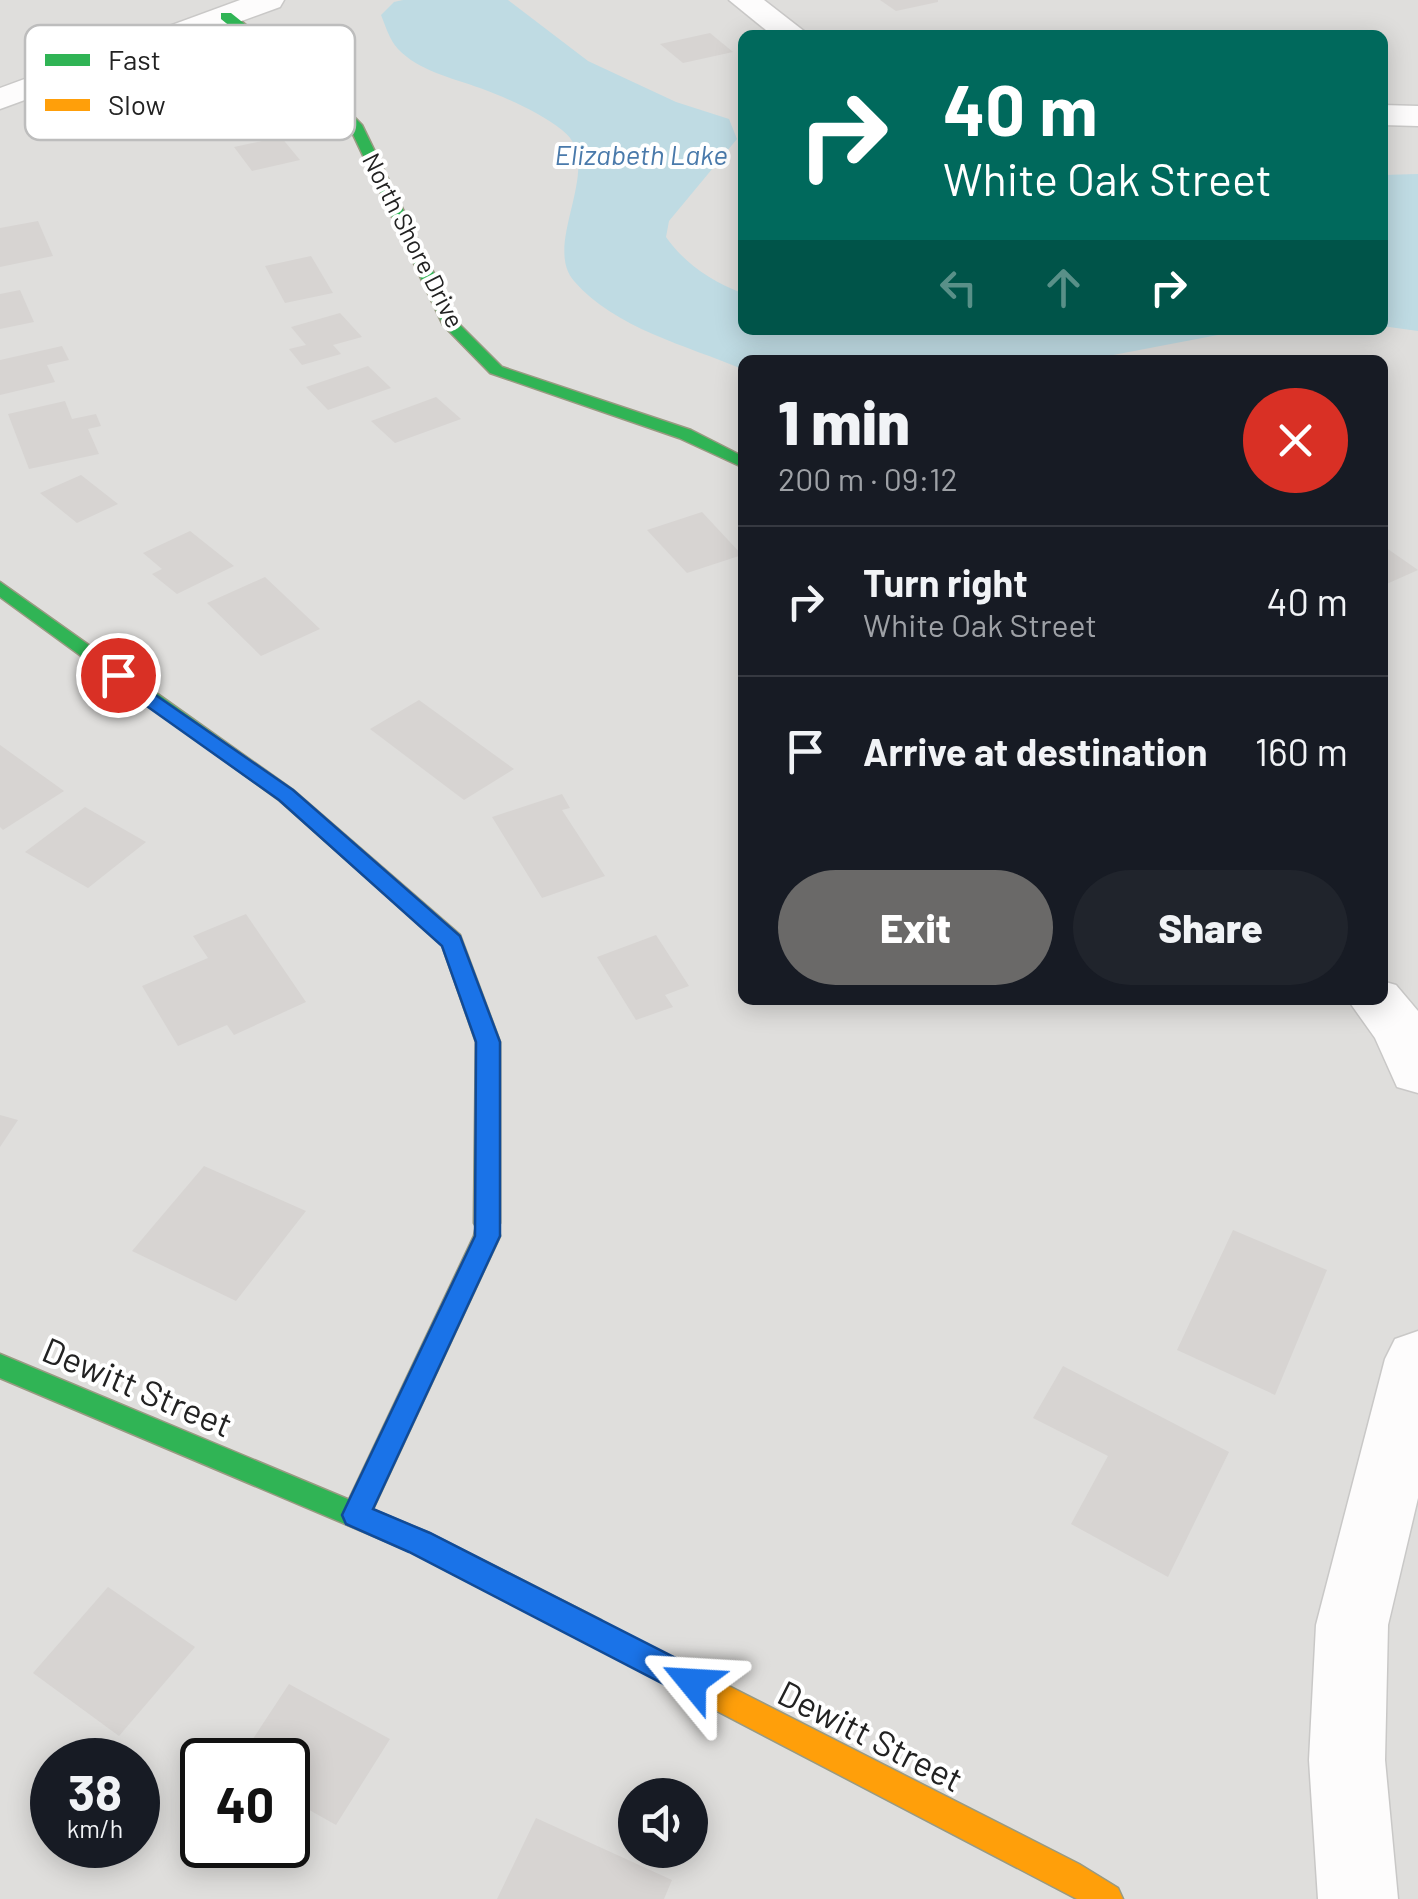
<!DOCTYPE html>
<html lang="en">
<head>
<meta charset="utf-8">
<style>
	body { margin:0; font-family:Barlow,sans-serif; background:#20242c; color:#f1f3f6; height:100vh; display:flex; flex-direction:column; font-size:38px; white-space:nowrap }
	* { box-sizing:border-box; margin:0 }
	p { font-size:32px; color:#9ea1a6 }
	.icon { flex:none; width:55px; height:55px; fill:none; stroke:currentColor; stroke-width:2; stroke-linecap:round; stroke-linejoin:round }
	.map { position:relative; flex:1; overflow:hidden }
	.side { position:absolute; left:738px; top:355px; width:650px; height:650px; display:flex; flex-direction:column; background:#171b24; border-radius:15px; box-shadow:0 5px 25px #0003 }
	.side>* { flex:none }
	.guide { position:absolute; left:738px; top:30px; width:650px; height:305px; border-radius:15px; box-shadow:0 5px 25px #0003; background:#00695c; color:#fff; overflow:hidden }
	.tools { position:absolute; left:618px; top:1778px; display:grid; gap:20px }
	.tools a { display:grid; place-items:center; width:90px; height:90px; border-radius:50%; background:#171b24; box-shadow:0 5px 25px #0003; font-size:50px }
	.speed { position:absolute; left:30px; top:1738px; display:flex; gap:20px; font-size:50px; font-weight:700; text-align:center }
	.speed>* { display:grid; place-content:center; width:130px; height:130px; border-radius:50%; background:#171b24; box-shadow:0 5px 25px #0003; line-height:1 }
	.speed small { font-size:25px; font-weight:400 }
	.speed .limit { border:5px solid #111; border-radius:15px; background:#fff; color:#111 }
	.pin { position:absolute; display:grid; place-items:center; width:85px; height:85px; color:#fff; margin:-42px; border:5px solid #fff; border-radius:50%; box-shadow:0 2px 10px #0007 }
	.me { position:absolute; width:110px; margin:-55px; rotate:297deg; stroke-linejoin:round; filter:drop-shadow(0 0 8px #0008) }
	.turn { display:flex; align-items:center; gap:35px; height:210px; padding:0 40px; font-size:45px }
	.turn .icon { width:130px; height:130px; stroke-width:2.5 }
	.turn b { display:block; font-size:70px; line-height:85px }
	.lanes { display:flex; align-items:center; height:95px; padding:0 40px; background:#0003; justify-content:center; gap:50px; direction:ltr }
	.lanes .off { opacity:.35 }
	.round { display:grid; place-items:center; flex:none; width:105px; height:105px; border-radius:52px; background:#20242c }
	.summary { display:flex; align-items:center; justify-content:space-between; height:170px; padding:0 40px }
	h1 { font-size:60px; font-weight:800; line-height:75px }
	.cta { display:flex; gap:20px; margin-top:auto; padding:20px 40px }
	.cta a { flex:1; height:115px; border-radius:60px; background:#6a6968; color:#fff; font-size:40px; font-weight:800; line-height:115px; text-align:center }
	.cta a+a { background:#20242c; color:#f1f3f6 }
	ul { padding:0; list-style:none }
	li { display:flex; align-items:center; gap:30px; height:150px; padding:0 40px; border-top:2px solid #363941 }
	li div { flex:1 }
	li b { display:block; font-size:38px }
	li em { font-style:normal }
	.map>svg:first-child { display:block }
</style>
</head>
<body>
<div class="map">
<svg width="1418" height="1899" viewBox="0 0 1418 1899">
	<rect width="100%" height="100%" fill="#f0eeeb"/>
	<path fill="#dfdedc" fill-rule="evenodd" d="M0,0H1418V1899H0ZM742,35H1382V330H742ZM742,360H1382V1000H742ZM52,1760H138V1845H52ZM202,1760H288V1845H202ZM635,1795H690V1850H635Z"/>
	<g fill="#bfdbe3">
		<path d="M403,0H508L588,61L676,102L729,119L737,139L669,221L666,237C684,263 712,282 742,293V330H1244L1087,360H742V369C688,346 614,328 574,281C541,243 607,164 562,130C539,112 507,98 480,88C452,78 419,71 398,49C389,39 386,27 381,15L394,2Z"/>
		<path d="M1418,174V331L1382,326L1383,175Z"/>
	</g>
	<g fill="#d7d4d2">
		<path d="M880,0H938V2L896,11Z"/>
		<path d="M710,33L733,52L683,63L660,44Z"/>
		<path d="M281,137L300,160L252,171L234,147Z"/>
		<path d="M38,221L53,256L0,267V228Z"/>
		<path d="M311,256L333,293L285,303L265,266Z"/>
		<path d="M20,290L34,322L0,329V294Z"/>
		<path d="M340,313L362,337L333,345L341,354L302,365L289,349L306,345L291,327Z"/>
		<path d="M62,346L69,360L47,365L55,382L0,395V360Z"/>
		<path d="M368,366L391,388L328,410L306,387Z"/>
		<path d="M436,397L461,419L395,443L371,421Z"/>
		<path d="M65,401L72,419L96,414L101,426L88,429L99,454L29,469L8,414Z"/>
		<path d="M81,475L118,504L77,523L40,493Z"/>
		<path d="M702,512L742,555L687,573L647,530Z"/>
		<path d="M190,531L234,566L177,594L152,574L162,569L143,553Z"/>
		<path d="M1382,545L1418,570L1382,586Z"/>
		<path d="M265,577L320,629L261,656L207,603Z"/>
		<path d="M419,700L514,769L464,800L370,729Z"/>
		<path d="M0,745L64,791L3,830L0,827Z"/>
		<path d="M562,794L570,808L562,810L605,876L542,898L492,817Z"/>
		<path d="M85,807L146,842L88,888L25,852Z"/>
		<path d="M246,914L306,1002L234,1035L227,1025L178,1046L142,986L208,958L193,936Z"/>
		<path d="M656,935L689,986L665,995L673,1007L636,1020L597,957Z"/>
		<path d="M0,1115L18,1120L0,1147Z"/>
		<path d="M204,1166L306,1211L236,1301L132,1251Z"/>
		<path d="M1233,1230L1327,1270L1275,1395L1177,1350Z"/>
		<path d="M1063,1366L1229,1452L1168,1577L1071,1524L1108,1456L1033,1418Z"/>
		<path d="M108,1587L195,1647L119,1736L33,1673Z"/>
		<path d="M289,1684L390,1739L336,1825L288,1798V1760H239Z"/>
		<path d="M536,1818L672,1880L664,1899H497Z"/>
	</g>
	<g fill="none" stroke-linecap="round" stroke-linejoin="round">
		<defs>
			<g id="street">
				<path d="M240,0H284L280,7L0,109V88Z"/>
				<path d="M729,0H764L809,35H772Z"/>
				<path d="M1382,105L1418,106V126L1382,125Z"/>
				<path d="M1382,981L1396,985L1418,1011V1093L1397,1087L1375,1038L1348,1000H1382Z"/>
				<path d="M1418,1331V1498L1388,1625L1385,1760L1398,1899H1318L1309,1760L1316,1625L1385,1359L1395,1339Z"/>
			</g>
			<g id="fast">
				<path d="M221,13H231L333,95L362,125L458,323L502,367L691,430L742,456V467L679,438L490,373L443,325L351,130L323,101L221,19Z"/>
				<path d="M0,582L293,790L460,935L500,1042V1223L496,1230L487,1233L478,1230L474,1223L476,1042L442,945L279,800L0,597Z"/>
				<path d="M0,1354L429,1533L601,1620L606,1630L601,1640L591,1644L581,1640L409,1551L0,1378Z"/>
			</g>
			<g id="slow">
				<path d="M487,1213L496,1216L500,1236L366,1524L356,1528L346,1524L342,1515L346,1506L474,1236L478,1216Z"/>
				<path d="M591,1616L1079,1864L1118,1888L1123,1899H1077L581,1640L576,1630L581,1620Z"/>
			</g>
		</defs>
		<use href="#street" stroke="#c9c8c7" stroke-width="3"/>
		<use href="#fast" stroke="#999a82" stroke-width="3"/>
		<use href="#slow" stroke="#999a82" stroke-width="3"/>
		<use href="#street" fill="#fdfcfc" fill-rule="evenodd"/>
		<use href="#fast" fill="#30b455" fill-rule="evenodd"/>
		<use href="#slow" fill="#ff9f0a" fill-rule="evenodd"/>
	</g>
	<path fill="#1a73e8" stroke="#114b97" stroke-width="2.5" d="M118,669L293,790L460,936L500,1042V1236L373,1509L430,1533L703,1672L707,1682L703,1693L692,1697L681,1693L409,1552L346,1524L342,1515L475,1236L476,1042L442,946L279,800L110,680L108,675Z"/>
	<g text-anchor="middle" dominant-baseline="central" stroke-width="8" stroke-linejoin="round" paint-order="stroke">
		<g font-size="25" fill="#222" stroke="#fff">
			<text transform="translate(414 240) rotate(63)">North Shore Drive</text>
		</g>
		<g font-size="28" font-style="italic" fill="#4a7aab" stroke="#fff">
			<text x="641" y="154">Elizabeth Lake</text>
		</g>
		<g font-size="35" fill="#222" stroke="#fff">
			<text transform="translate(138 1386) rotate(23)">Dewitt Street</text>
			<text transform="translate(871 1735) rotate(27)">Dewitt Street</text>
		</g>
	</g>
	<rect x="25" y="25" width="330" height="115" rx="15" fill="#fff" stroke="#bdbdbd" stroke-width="2.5"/>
	<rect x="45" y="54" width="45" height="12" fill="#30b455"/>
	<rect x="45" y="99" width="45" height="12" fill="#ff9f0a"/>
	<g font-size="28" fill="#222">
		<text x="108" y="70">Fast</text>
		<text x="108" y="115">Slow</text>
	</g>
</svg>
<div class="tools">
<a><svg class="icon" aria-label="sound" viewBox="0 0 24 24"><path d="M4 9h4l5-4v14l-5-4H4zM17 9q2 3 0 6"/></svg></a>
</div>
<div class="speed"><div>38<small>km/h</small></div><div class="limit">40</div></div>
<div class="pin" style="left:118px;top:675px;background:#d93025"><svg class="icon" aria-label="arrive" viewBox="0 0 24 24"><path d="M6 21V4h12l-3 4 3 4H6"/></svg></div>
<svg class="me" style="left:692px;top:1682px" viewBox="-20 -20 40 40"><path d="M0-17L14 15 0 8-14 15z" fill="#1a73e8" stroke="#fff" stroke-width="4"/></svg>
<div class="guide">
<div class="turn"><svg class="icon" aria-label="right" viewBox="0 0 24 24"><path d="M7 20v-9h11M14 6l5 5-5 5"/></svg><div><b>40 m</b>White Oak Street</div></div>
<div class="lanes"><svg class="icon off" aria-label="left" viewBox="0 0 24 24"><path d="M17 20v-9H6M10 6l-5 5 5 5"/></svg><svg class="icon off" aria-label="ahead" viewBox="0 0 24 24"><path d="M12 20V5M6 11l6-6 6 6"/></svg><svg class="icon" aria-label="right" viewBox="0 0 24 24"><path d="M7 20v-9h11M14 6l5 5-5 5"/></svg></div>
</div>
<section class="side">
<div class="summary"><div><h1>1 min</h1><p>200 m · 09:12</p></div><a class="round" style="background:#d93025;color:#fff"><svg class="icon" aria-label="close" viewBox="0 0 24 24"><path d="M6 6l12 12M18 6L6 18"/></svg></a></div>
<ul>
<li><svg class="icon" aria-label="right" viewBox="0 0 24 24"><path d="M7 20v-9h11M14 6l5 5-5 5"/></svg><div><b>Turn right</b><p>White Oak Street</p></div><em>40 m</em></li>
<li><svg class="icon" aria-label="arrive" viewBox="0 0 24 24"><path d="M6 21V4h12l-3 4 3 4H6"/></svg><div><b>Arrive at destination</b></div><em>160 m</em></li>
</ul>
<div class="cta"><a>Exit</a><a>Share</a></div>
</section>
</div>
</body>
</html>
